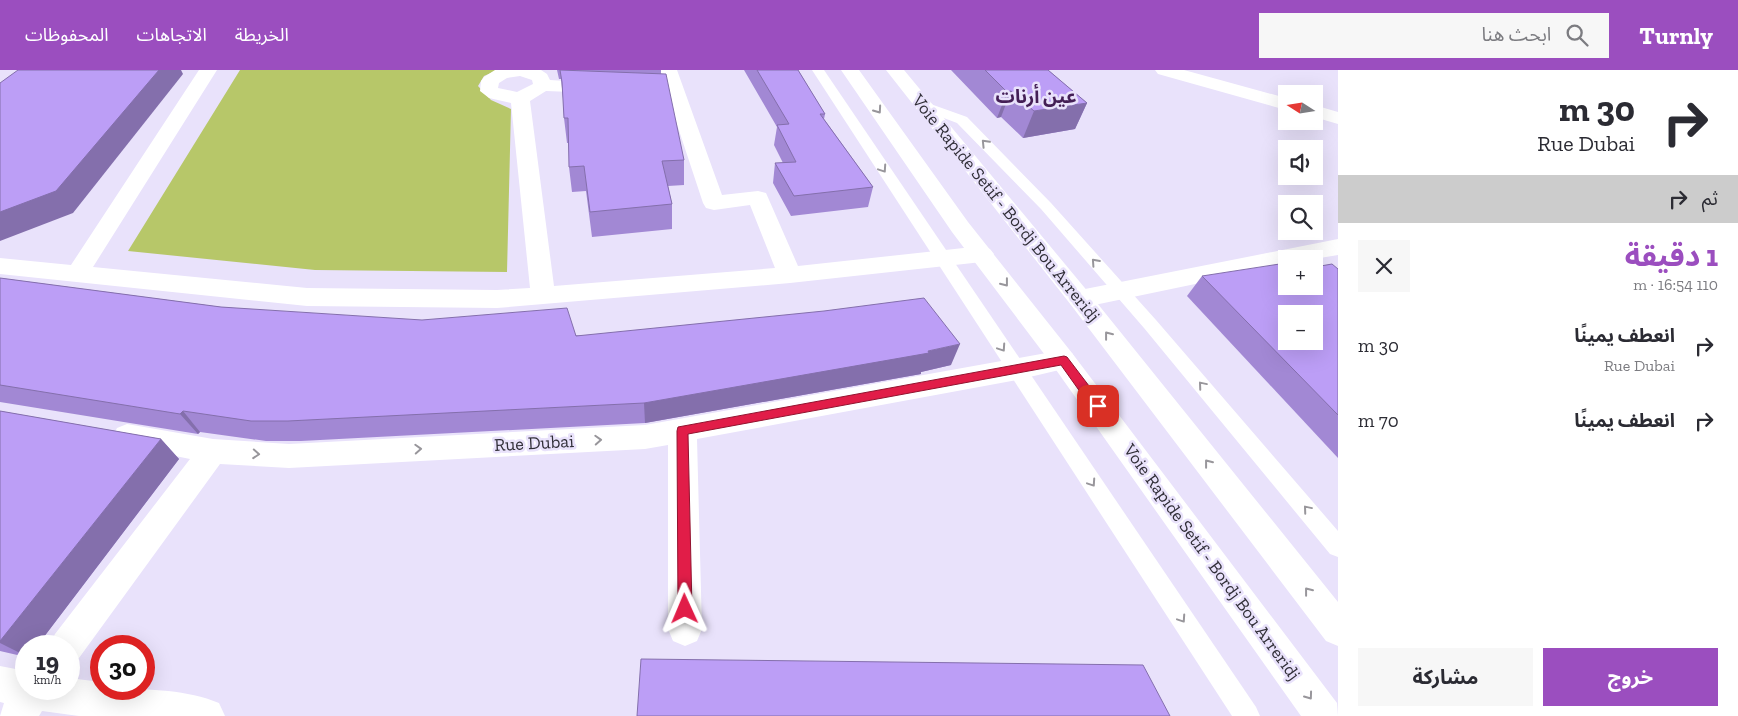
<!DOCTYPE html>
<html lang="ar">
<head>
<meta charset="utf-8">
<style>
	body { margin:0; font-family:"Zilla Slab","Noto Sans Arabic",serif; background:#f7f7f7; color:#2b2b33; direction:rtl; height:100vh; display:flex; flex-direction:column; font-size:19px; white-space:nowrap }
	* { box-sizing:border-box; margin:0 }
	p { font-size:16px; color:#7c7c81 }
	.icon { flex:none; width:28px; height:28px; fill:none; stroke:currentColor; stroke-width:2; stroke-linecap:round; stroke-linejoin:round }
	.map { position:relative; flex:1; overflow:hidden; direction:ltr }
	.panel { display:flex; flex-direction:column; background:#fff; width:400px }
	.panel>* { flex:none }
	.guide { background:#fff; color:#2b2b33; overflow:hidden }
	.needle { width:32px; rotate:282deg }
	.controls { position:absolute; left:1278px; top:15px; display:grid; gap:10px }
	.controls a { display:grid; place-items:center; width:45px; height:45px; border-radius:0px; background:#fff; box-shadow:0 5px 20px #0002; font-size:25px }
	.speed { position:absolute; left:15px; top:565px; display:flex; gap:10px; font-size:25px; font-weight:700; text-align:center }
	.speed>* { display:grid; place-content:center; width:65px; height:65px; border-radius:50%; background:#fff; box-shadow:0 5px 20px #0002; line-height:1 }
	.speed small { font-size:12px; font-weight:400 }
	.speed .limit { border:8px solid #d22; background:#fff; color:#111 }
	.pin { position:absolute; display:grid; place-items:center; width:42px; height:42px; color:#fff; margin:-21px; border-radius:10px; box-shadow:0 2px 8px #0006 }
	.me { position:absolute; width:55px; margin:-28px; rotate:359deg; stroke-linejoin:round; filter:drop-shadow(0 0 4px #0008) }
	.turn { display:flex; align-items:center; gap:18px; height:105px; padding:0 20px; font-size:22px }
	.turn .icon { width:65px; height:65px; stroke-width:2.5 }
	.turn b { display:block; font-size:35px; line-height:42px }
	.then { display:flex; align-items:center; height:48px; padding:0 20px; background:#0003; gap:10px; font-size:19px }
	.round { display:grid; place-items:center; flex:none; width:52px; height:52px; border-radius:0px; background:#f7f7f7 }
	.summary { display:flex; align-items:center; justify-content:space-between; height:85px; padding:0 20px }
	h1 { font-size:30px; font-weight:700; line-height:38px; color:#9b4ebf }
	.button { display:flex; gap:10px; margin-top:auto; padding:10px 20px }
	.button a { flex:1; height:58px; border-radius:0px; background:#9b4ebf; color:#fff; font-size:20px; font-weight:700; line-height:58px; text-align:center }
	.button a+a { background:#f7f7f7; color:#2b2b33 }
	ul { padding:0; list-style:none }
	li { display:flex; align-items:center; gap:15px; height:75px; padding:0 20px }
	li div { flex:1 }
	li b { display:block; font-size:19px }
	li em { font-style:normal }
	header { display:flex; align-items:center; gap:30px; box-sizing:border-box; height:70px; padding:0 25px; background:#9b4ebf; color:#fff }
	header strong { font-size:24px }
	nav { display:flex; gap:28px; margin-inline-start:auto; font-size:18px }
	.search { width:350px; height:45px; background:#f7f7f7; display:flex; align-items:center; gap:12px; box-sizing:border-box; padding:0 18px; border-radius:0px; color:#7c7c81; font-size:19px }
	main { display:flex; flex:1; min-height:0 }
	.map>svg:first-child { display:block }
</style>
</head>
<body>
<header>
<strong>Turnly</strong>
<div class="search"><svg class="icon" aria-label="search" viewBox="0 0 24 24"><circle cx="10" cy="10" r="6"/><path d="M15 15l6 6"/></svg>ابحث هنا</div>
<nav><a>الخريطة</a><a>الاتجاهات</a><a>المحفوظات</a></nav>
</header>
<main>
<section class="panel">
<div class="guide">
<div class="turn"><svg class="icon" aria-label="right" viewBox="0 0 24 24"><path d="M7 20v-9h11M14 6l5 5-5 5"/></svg><div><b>30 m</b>Rue Dubai</div></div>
<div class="then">ثم<svg class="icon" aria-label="right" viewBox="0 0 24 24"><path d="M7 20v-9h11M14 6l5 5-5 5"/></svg></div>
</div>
<div class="summary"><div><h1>1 دقيقة</h1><p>110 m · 16:54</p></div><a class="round"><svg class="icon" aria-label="close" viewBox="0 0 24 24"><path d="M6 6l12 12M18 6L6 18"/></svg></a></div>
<ul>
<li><svg class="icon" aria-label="right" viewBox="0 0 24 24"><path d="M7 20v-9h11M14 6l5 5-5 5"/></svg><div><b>انعطف يمينًا</b><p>Rue Dubai</p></div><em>30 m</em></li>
<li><svg class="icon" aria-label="right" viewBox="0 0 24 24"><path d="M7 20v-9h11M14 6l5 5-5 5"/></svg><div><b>انعطف يمينًا</b></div><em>70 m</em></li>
</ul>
<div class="button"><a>خروج</a><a>مشاركة</a></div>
</section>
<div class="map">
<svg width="1338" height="646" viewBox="0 0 1338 646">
	<rect width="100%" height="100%" fill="#e9e2fb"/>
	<path fill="#b7c769" d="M240,0H498L484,6L478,16L491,30L511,39L507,202L315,200L128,181Z"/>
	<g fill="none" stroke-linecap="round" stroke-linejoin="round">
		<g fill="#fff" fill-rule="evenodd">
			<path d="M812,0H824L1256,637L1260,646H1232Z"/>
			<path d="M925,32L967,47L1051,133L1156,250L1338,461V487L1330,484L1144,258L1041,139L957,53L920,39L919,36Z"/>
		</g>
		<g fill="#fff" fill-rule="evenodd">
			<path d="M199,0H217L93,197L307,218L497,220L530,218L511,33L489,28L480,21L481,11L484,7L495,0H541L547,4L550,10L598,13L604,14L607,18L604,22L598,23L546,21L530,31L554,216L775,198L750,135L714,140L706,138L703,133L659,0H677L722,125L758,121L766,123L798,196L982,176L990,179L994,184L990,189L982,192L790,213L497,238L307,236L0,204V188L71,195ZM520,6L532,10L533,14L517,22L498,18L499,13L507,8Z"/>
			<path d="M1155,0H1184L1286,28V40L1158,4Z"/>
			<path d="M1314,35L1338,42V54L1314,47Z"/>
			<path d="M1338,169V185L1314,189H1286V195L1080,238L1071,235L1068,229L1071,223L1080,220Z"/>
			<path d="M1063,280L1072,283L1076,290L1072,297L1017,310L697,369L702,559L697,571L685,576L673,571L668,559V375L645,379L289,398L220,394L79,588L69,593V576H49L55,564L190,389L117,374L113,366L117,358L127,354L213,369L289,374L645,355Z"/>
			<path d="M0,596L26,601V619H69V608L101,612V619C140,619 183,618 219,633L225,646H79L42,641L39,646H0L4,633L0,632Z"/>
		</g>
		<g fill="#fff" fill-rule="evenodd">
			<path d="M841,0H859L968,152L1072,283L1337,633L1338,646H1301L1054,297L952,162Z"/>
			<path d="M886,0H904L1089,223L1338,532V576L1326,571L1071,235Z"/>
		</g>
	</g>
	<g fill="#a288d4">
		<path d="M557,0H661V3L684,90V115L668,116L672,134V159L592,167L586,121L572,122L569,97V73H567L564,48L563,28L561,9H559Z"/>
		<path d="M744,0H798L825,44L824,49L873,117L868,137L791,146L773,113L775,93H783L774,75L777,57Z"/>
		<path d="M951,0H1048L1087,33L1075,59L1023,68L1001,47L997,48Z"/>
		<path d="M1315,197L1338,199V388L1187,226L1202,206Z"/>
		<path d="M0,208L221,237L951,295L921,302V304L645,353L301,371H266L200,362L198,364L0,332Z"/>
		<path d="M0,341L161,369L179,389L37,576H26V587L0,581Z"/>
	</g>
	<g fill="#846fac">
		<path d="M159,0H181L183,4L73,143L0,171V142Z"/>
		<path d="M1011,21L1001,47L997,48L1007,22Z"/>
		<path d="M1087,33L1075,59L1023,68L1034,41Z"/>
		<path d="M960,274L951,295L921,302V304L645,353L644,333L928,281Z"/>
		<path d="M183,341L200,362L198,364L180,344Z"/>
		<path d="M161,369L179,389L37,576H26V586L0,573V571Z"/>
	</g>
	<g fill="#bc9ef6" stroke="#846fac" fill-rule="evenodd">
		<path d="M18,0H159L56,121L0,142V13Z"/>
		<path d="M560,0L666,4L684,90L662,91L672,134L590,142L584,96L569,97L568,48H564L562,12Z"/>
		<path d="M757,0H798L825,44H820L873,117L794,126L775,93L796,92L777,55L789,54Z"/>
		<path d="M985,0H1048L1087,33L1034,41L1011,21L1007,22Z"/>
		<path d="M1286,193V216H1314V196L1315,197L1332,194L1338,199V345L1202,206ZM1286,244H1314V271H1286Z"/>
		<path d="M0,208L221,237L422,250L567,238L576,266L824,241L924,228L960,274L928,281L929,283L644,333L288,351H251L183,341L180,344L0,315Z"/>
		<path d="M0,341L161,369L0,571Z"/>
		<path d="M641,589L1143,595L1170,646H637Z"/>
	</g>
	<defs><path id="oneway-chevron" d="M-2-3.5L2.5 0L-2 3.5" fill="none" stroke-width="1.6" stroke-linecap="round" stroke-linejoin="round" transform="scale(1.25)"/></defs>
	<g stroke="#98969b">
		<use href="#oneway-chevron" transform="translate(878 40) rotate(55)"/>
		<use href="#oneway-chevron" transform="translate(985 73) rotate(-134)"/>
		<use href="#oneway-chevron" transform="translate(883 99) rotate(56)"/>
		<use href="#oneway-chevron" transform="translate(1095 192) rotate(-132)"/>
		<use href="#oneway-chevron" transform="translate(1005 213) rotate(52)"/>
		<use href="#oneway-chevron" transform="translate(1108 265) rotate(-128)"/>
		<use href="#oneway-chevron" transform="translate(1002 278) rotate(56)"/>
		<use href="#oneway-chevron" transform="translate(1202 315) rotate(-130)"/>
		<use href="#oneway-chevron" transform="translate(598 370) rotate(-3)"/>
		<use href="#oneway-chevron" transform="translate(418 379) rotate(-3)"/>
		<use href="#oneway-chevron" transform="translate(256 384) rotate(4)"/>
		<use href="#oneway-chevron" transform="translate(1208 393) rotate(-128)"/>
		<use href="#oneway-chevron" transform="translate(1092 413) rotate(56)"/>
		<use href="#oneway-chevron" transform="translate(1307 439) rotate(-130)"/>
		<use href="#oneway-chevron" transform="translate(1308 521) rotate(-128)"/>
		<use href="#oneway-chevron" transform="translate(1182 549) rotate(56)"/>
		<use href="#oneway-chevron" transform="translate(1309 626) rotate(54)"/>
	</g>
	<path fill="#e11d48" stroke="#92132f" d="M1064,286L1067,287L1102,333L1103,336L1102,340H1093L1061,295L688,364L692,539L690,544L685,546L680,544L678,539L677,361L678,357Z"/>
	<g text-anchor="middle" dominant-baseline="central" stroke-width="5" stroke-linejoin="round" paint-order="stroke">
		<g font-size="18" fill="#302e37" stroke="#e9e2fb">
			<text transform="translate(1006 138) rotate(51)">Voie Rapide Setif - Bordj Bou Arreridj</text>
			<text transform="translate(534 373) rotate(-3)">Rue Dubai</text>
			<text transform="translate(1212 492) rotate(54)">Voie Rapide Setif - Bordj Bou Arreridj</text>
		</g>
		<g font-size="19" font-weight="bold" fill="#441f56" stroke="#e9e2fb">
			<text x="1036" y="26">عين أرنات</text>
		</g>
	</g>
</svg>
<div class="controls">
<a><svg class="needle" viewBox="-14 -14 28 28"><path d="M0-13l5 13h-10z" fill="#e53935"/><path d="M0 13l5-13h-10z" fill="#7c7c81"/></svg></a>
<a><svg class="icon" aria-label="sound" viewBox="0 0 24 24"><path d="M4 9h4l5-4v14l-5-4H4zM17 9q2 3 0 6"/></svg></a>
<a><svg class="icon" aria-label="search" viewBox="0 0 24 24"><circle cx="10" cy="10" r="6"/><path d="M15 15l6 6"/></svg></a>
<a>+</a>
<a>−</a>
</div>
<div class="speed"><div>19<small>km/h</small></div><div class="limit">30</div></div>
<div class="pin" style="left:1098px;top:336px;background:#d93025"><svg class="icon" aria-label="arrive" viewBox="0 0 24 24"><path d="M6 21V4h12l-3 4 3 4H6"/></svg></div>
<svg class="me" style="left:685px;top:539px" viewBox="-20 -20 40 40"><path d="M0-17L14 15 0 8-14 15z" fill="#e11d48" stroke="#fff" stroke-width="4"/></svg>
</div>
</main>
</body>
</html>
